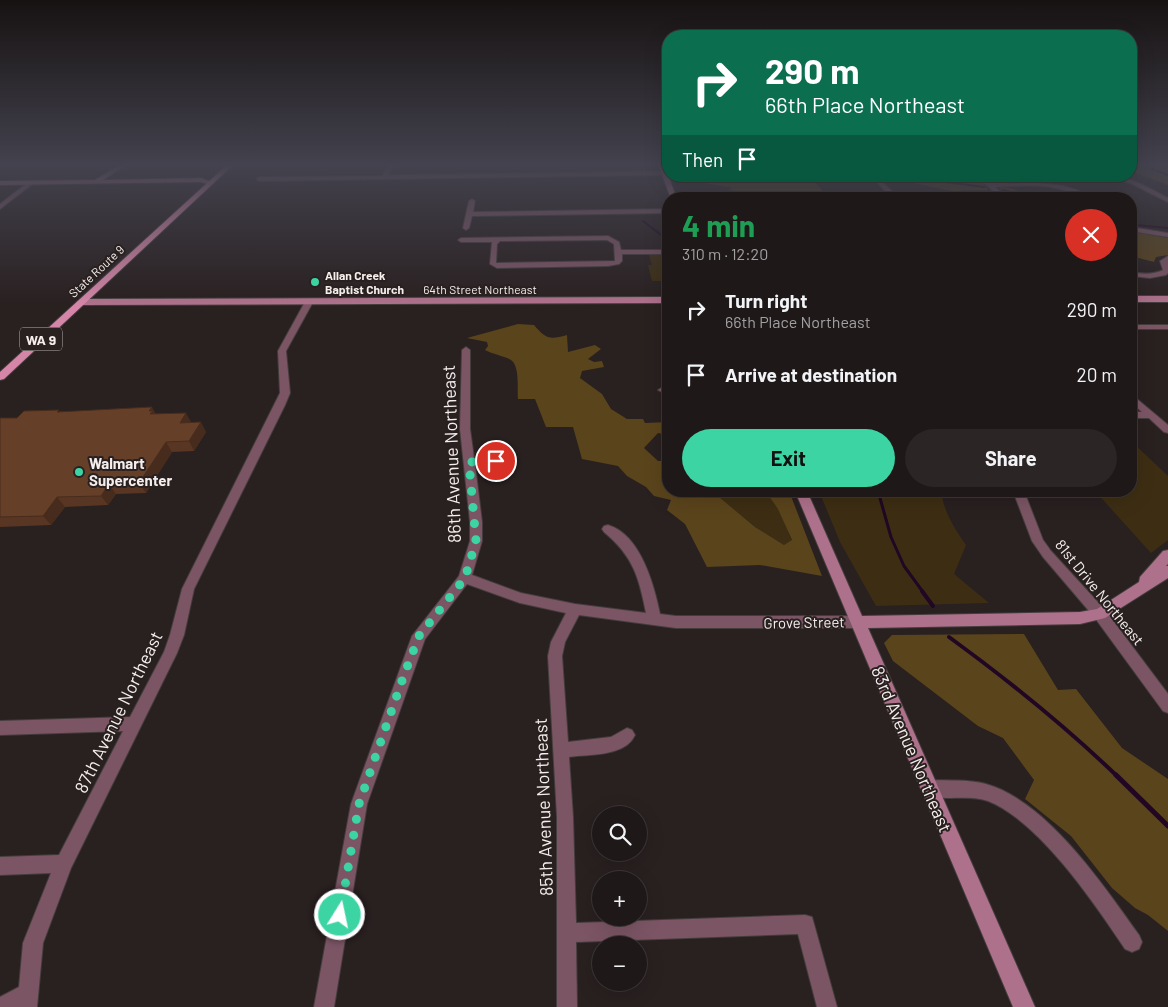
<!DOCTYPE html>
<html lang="en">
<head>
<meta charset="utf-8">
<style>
	body { margin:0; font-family:Barlow,sans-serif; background:#2c2525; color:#f1f3f6; height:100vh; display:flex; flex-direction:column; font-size:19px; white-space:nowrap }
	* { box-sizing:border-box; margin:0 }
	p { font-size:16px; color:#a1a0a2 }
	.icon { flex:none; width:28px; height:28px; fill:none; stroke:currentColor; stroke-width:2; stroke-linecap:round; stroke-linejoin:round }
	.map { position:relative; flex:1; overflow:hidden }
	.drawer { position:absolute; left:662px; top:192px; width:475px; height:305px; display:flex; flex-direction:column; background:#1f1818; border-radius:20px; box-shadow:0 5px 20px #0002,0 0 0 1px #3c3737 }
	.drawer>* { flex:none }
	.banner { position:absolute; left:662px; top:30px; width:475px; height:152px; border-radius:20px; box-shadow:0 5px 20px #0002,0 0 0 1px #3c3737; background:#0b6e4f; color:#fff; overflow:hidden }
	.fabs { position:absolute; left:592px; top:806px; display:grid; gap:10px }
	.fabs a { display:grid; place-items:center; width:55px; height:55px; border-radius:50%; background:#1f1818; box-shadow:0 5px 20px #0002,0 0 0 1px #3c3737; font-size:25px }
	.pin { position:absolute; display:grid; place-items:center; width:42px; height:42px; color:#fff; margin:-21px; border:2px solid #fff; border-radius:50%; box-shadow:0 1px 5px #0007 }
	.me { position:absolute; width:55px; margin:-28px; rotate:10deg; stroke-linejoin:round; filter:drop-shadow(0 0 4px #0008) }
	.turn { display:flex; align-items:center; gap:18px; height:105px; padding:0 20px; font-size:22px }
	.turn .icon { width:65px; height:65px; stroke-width:2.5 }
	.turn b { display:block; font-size:35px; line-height:42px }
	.then { display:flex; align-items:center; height:48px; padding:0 20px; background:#0003; gap:10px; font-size:19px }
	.round { display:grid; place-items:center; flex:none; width:52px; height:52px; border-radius:26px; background:#2c2525 }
	.head { display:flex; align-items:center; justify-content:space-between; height:85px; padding:0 20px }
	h1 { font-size:30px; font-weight:700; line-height:38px; color:#1e9e55 }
	.primary-button { display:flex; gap:10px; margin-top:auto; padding:10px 20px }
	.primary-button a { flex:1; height:58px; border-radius:30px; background:#3dd4a3; color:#111; font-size:20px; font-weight:700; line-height:58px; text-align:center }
	.primary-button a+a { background:#2c2525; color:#f1f3f6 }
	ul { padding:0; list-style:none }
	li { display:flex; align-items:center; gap:15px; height:65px; padding:0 20px }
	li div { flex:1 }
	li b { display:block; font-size:19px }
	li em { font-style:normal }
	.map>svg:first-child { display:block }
</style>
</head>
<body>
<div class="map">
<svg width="1168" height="1007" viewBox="0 0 1168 1007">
	<rect width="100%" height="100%" fill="#292020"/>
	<g fill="#3d2e13">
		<path d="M669,253V281H652L648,265H652L649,255Z"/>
		<path d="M1131,441L1168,476V540L1151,553L1095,491H1131Z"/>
		<path d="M712,491C729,491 753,487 768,495C778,501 787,530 792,541L784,545L755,527Z"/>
		<path d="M819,491H941C944,512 954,528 966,545L954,574L989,603L876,606L840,542Z"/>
	</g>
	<g fill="#5a441c">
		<path d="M1131,164L1168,165V185L1131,171Z"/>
		<path d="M694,176H810L829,199H769L755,193L728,190L733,188L704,183L702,182L705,180Z"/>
		<path d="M878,176H968L983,184L988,190H961L964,193C935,189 908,180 880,178Z"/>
		<path d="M1001,187C1013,187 1021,194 1032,195C1042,196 1050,194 1059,199H1011L999,188Z"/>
		<path d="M1131,231L1168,238V255L1156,257L1154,262L1131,256Z"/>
		<path d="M518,324L534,325C546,339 549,340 567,335L568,352L595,345L601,349L588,359L594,362L602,361L604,367L582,371L580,378L602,394L611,409L627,419H643L645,423L669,422V435L658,433L644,448L658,461H669V491H712L755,527L784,545L792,540L778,509L769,496L756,491H789L822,576L760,565L707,567L685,524L667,510L671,500L654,496L646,487L627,476L618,466L582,459L573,427H546L535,399H518C517,389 520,366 511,360C507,357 492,354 485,350L488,346L487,342L467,338Z"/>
		<path d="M1024,634L1058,690L1076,689L1122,748L1168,779V931L1148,915L1135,908L1112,888L1071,836L1025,799L1034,780L1003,738L978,726L893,661L884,643L892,635Z"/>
	</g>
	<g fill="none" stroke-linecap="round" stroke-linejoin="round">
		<g stroke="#210724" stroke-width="2">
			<path d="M1140,164L1168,175"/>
			<path d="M899,176L984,187"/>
			<path d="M1003,190L1020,194L1030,199"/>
			<path d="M1048,197L1050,199"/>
			<path d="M643,221L669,241"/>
			<path d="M1136,225L1168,228"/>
		</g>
		<path stroke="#210724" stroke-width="3" d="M878,491L891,537L904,566L923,592"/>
		<g stroke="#210724" stroke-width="4">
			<path d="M922,591L933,606"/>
			<path d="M949,637C1008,680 1064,725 1117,776"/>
		</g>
		<path stroke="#210724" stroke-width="5" d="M1116,775L1168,826"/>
		<defs>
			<g id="street">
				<path d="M389,164H394L388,175L664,171L667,173L664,175L259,181L256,179L259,177L382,176Z"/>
				<path d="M871,176H876L900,199H893Z"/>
				<path d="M973,176C981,176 986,183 994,183C1028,185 1064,178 1094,199C1081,199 1069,190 1055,188C1036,184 1015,186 995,187L1008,199H1001L988,186Z"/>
				<path d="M1108,176C1130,176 1149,188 1168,198V202L1132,184Z"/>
				<path d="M30,181L35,182L0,209V204Z"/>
				<path d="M472,199L475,201L473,212L669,209V213L472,216L469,228L466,230L463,228L469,201Z"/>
				<path d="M1131,227L1168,233V237L1131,231Z"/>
				<path d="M608,236L619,242L621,250H669V254H622V261L619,264L608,266L497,268L490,264L492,242H461L458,240L461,238ZM607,240L614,244L615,261L496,263L497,244L500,241Z"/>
				<path d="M1168,256V273L1166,275L1150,278L1131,276V272C1142,274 1153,275 1163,270L1160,261Z"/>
				<path d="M306,300L313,302L286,351L290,393L285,405L194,589L184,635L177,653L71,868L43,943L37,1007H0V997L19,987L23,943L51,873L0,875V857L59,855L123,731L0,735V721L130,717L164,652L170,635L182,589L280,393L278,351Z"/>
				<rect x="1131" y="325" width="37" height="4"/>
				<path d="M466,347L470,350V429L474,458L510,457L515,460L510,463L475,465L482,522V541L472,575L521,593L575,604L646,613C639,577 633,556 604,532L602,529L604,526L608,525C641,535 654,585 660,614L676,616H857L862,618L864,622L862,626L857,628H676L579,615L565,642L562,656L568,742L611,737L627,728L632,730L635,735C625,757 589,754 569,757L573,817L576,923L805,915L812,917L814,924L837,1007H817L798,934L576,942L577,1007H557V817L548,656L551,642L566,613L520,603L467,584L425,639L367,804L334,1007H314L351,804L412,636L459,576L470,541V522L460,429L462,350Z"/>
				<path d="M663,387L669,389V395L658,390Z"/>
				<path d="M1131,394L1168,425V433L1164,432L1149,418H1131V412H1142L1131,402Z"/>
				<path d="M1013,491H1024L1043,540L1051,551L1105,610L1168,694V713L1163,711L1095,618L1043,557L1032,541Z"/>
				<path d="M929,780C948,781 968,779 986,784C1047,801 1104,886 1139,935L1142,942L1139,949L1132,952L1125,949C1095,904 1039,821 988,801C967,794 943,802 923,794L921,788L923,782Z"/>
			</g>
			<g id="secondary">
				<path d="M121,164H128L103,180L201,178L214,183L211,185L201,182L0,185V181L95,180Z"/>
				<path d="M658,164H664L677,199H671Z"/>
				<rect x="1131" y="296" width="37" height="6"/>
				<path d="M669,297V303L81,305L77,302L81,299Z"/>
				<path d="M795,491H807L862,616L1080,612L1097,609L1139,582L1140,577L1163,551L1168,550V564L1166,566H1168V578L1105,618L1080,624L868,628L1035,1007H1013Z"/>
			</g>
			<path id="primary" d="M228,164H234L4,379L0,380V372Z"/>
		</defs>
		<use href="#street" stroke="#453d3d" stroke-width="2"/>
		<use href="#secondary" stroke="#453d3d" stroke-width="2"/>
		<use href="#primary" stroke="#453d3d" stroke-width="2"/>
		<use href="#street" fill="#7c5565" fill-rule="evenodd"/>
		<use href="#secondary" fill="#ae718b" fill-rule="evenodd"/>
		<use href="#primary" fill="#d586a8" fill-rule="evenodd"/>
	</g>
	<path fill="#583623" d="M61,412L155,414L191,422L206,432L194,451L172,452L146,493L116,494L108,505L65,507L51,525L0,527V418H17Z"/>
	<g fill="#472c1d">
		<path d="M152,407L157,416L156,423L149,411Z"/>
		<path d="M186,413L191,422L180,423Z"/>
		<path d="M201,422L206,432L194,451L189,441Z"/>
		<path d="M166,442L172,452L146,493L139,483Z"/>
		<path d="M109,484L116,494L108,505L101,496Z"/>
		<path d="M57,497L65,507L51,525L43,516Z"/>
	</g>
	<path fill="#663f29" stroke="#472c1d" d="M152,407L149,411H153L150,414L186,413L180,423L201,422L189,441L166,442L139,483L109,484L101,496L57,497L43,516L0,517V418H17L24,411L59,410L57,412Z"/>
	<linearGradient id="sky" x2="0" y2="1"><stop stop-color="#171212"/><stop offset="0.54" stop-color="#43424e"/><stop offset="1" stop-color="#43424e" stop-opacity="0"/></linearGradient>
	<rect width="1168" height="305" fill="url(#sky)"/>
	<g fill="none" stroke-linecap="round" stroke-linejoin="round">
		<path stroke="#3dd4a3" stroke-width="9" stroke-dasharray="0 16.2" d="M340,915L359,804L404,675L419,636L465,578L476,541L469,462L496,461"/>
	</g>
	<g fill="#3dd4a3" stroke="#292020" stroke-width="2">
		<circle cx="315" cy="282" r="5"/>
		<circle cx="79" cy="472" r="5"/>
	</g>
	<g text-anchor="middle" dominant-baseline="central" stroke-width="4" stroke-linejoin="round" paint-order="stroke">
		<g font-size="12" fill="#f4eeed" stroke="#292020">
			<text transform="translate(96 271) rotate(-43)">State Route 9</text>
			<text x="480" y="289">64th Street Northeast</text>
		</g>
		<g font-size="12" font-weight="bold" fill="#f4eeed" stroke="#292020" text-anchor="start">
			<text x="325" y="275">Allan Creek<tspan x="325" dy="14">Baptist Church</tspan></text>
		</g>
		<rect fill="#292020" stroke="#b7b0b0" stroke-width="1" x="20" y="327.5" width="42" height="23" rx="4"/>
		<g font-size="14" font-weight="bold" fill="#f4eeed">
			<text x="41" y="339">WA 9</text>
		</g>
		<g font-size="15" font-weight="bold" fill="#f4eeed" stroke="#292020" text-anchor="start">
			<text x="89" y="463">Walmart<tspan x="89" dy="17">Supercenter</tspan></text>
		</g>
		<g font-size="15" fill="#f4eeed" stroke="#292020">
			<text transform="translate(1100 592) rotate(51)">81st Drive Northeast</text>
			<text transform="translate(804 622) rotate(-1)">Grove Street</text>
		</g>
		<g font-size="18" fill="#f4eeed" stroke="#292020">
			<text transform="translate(451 454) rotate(-92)">86th Avenue Northeast</text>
			<text transform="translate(118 712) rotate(-64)">87th Avenue Northeast</text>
			<text transform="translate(912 749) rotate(67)">83rd Avenue Northeast</text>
			<text transform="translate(543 807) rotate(-92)">85th Avenue Northeast</text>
		</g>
	</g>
</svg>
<div class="fabs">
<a><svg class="icon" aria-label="search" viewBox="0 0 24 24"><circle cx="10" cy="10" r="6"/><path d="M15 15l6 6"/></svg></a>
<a>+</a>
<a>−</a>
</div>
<div class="pin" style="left:496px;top:461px;background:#d93025"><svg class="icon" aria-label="arrive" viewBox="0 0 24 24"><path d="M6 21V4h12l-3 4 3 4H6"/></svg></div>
<svg class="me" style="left:340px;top:915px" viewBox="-20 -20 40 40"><circle r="17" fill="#3dd4a3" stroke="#fff" stroke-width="3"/><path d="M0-11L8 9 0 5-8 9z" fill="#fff"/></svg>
<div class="banner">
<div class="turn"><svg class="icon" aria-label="right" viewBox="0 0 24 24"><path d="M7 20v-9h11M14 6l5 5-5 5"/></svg><div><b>290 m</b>66th Place Northeast</div></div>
<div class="then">Then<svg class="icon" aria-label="arrive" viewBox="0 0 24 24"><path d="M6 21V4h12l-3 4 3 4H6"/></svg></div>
</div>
<section class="drawer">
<div class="head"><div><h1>4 min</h1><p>310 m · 12:20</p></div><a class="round" style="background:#d93025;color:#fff"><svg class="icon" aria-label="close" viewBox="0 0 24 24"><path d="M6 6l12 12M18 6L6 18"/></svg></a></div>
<ul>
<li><svg class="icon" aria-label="right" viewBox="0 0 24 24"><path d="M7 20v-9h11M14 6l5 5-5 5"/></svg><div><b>Turn right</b><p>66th Place Northeast</p></div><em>290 m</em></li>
<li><svg class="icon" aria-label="arrive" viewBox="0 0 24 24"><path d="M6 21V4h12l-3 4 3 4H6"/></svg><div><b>Arrive at destination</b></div><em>20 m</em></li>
</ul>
<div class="primary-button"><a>Exit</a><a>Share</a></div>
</section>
</div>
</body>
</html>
